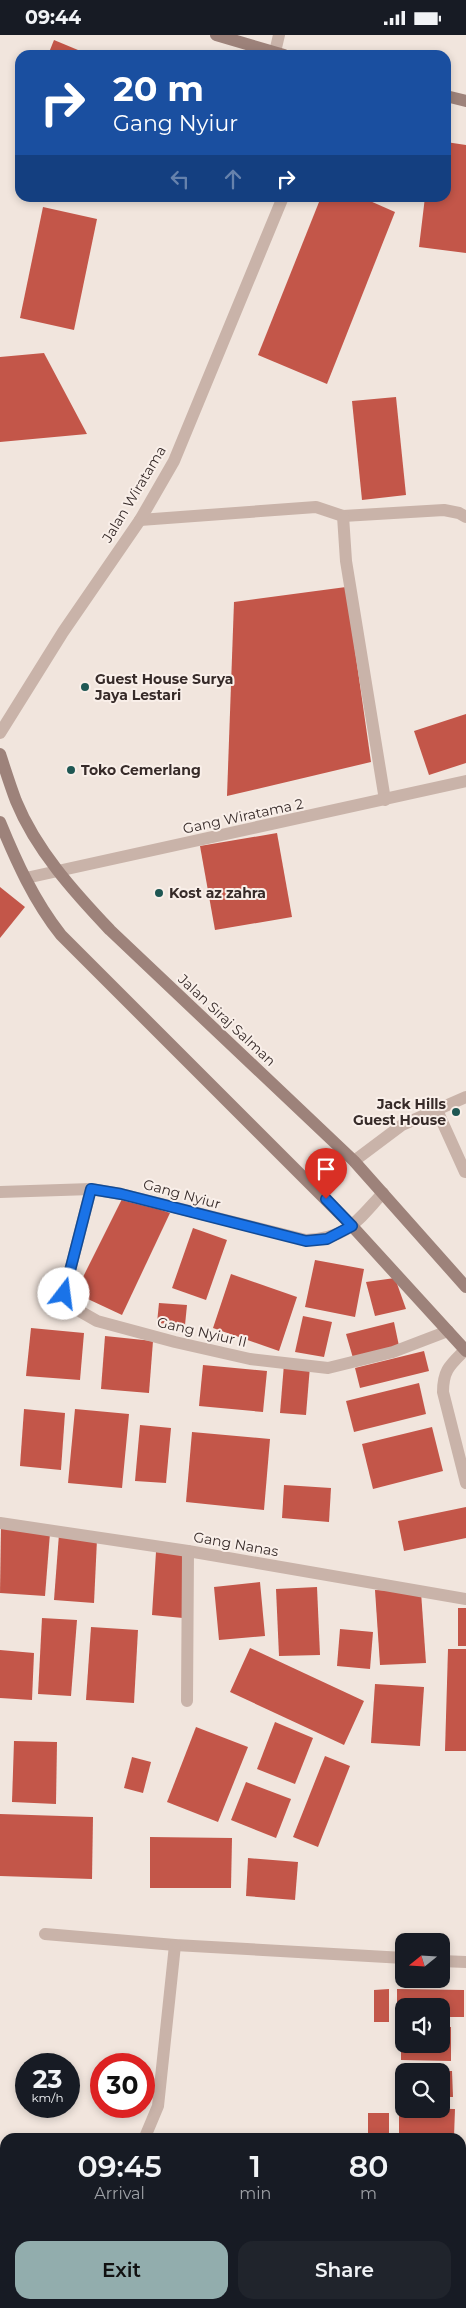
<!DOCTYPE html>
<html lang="en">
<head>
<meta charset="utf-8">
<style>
	body { margin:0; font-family:Montserrat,sans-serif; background:#20242c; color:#f1f3f6; height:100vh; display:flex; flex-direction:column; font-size:19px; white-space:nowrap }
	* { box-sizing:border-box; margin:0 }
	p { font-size:16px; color:#9ea1a6 }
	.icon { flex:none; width:28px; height:28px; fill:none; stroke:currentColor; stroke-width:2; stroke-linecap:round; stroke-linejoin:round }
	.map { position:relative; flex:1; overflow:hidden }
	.side { position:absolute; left:0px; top:2098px; width:466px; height:176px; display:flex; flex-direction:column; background:#171b24; border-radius:15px 15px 0 0; box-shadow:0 2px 8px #0003 }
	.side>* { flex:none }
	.hud { position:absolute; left:15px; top:15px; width:436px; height:152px; border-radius:15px; box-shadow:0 2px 8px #0003; background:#1a4fa0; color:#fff; overflow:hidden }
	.needle { width:32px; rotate:252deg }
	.buttons { position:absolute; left:395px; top:1898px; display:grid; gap:10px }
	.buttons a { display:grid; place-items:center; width:55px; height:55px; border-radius:10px; background:#171b24; box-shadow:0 2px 8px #0003; font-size:25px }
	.speed { position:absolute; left:15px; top:2018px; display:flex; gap:10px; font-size:25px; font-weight:700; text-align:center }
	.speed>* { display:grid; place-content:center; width:65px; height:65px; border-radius:50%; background:#171b24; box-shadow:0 2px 8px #0003; line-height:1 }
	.speed small { font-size:12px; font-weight:400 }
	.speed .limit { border:8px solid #d22; background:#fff; color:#111 }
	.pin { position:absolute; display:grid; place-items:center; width:42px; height:42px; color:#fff; margin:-51px -21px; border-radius:50% 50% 50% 0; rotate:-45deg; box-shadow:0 0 5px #0007 }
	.pin .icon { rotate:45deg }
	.me { position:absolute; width:55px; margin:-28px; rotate:15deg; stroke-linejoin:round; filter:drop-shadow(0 0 4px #0008) }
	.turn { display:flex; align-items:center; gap:18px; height:105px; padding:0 15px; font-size:22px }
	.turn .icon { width:65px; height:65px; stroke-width:2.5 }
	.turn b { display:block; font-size:35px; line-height:42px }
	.lanes { display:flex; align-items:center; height:48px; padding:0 15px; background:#0003; justify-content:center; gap:25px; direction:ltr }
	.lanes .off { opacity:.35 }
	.eta { display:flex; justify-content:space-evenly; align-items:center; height:85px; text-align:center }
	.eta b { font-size:30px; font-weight:600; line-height:35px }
	.action { display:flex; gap:10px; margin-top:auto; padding:10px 15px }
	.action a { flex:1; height:58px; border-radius:15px; background:#92adad; color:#111; font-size:20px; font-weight:600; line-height:58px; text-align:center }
	.action a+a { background:#20242c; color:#f1f3f6 }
	.status { display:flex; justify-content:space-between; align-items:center; height:35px; padding:0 25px; background:#171b24; direction:ltr }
	.status svg { height:14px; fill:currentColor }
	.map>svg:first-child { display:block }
</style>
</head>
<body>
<div class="status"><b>09:44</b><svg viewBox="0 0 49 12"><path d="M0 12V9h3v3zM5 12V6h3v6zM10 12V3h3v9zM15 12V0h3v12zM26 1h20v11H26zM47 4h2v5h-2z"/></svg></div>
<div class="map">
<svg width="466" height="2273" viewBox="0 0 466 2273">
	<rect width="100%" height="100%" fill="#f1e5dd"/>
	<g fill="#c35649">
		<path d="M54,5L90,20H48Z"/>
		<path d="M446,107L466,110V218L419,212L425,162H446Z"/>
		<path d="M321,162H361L395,177L327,349L258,320Z"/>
		<path d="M43,172L97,184L74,295L20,283Z"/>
		<path d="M44,318L87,399L0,407V322Z"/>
		<path d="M396,362L406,460L362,465L352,366Z"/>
		<path d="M346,552L371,727L227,761L234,567Z"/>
		<path d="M466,679V728L429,740L414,696Z"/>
		<path d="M277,798L292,882L215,895L200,811Z"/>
		<path d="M0,852L25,872L0,903Z"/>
		<path d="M123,1162L170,1178L122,1280L75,1258Z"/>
		<path d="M193,1193L227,1205L206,1265L172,1253Z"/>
		<path d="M315,1225L364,1234L355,1282L305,1272Z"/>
		<path d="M231,1239L297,1262L279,1316L213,1293Z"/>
		<path d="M395,1243L406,1274L375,1281L366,1247Z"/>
		<path d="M159,1268L187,1270L185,1290L157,1288Z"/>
		<path d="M303,1281L332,1287L324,1322L295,1317Z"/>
		<path d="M394,1287L399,1311L353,1323L346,1299Z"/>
		<path d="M31,1293L84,1298L80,1345L26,1341Z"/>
		<path d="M105,1301L153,1306L149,1358L101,1354Z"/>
		<path d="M424,1316L429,1336L360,1353L355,1333Z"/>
		<path d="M284,1329L310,1331L306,1380L280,1378Z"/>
		<path d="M203,1330L267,1336L263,1377L199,1371Z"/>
		<path d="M419,1348L426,1379L354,1397L346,1366Z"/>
		<path d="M24,1374L65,1378L61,1435L20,1431Z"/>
		<path d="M75,1374L129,1379L122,1453L68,1448Z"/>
		<path d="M140,1390L171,1393L166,1448L135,1446Z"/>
		<path d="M432,1392L443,1436L373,1454L362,1409Z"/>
		<path d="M192,1397L270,1404L264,1475L186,1467Z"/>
		<path d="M284,1450L331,1453L329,1487L282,1483Z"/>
		<path d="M466,1472V1503L404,1516L398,1486Z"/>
		<path d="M1,1492L50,1498L45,1561L0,1558Z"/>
		<path d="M59,1499L97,1504L94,1568L54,1565Z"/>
		<path d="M156,1517L184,1518L183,1583L152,1580Z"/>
		<path d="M260,1547L265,1601L219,1605L214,1552Z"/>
		<path d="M317,1552L320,1620L279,1621L276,1554Z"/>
		<path d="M375,1555L421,1557L426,1628L380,1630Z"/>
		<rect x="458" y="1573" width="8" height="38"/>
		<path d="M42,1583L77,1585L71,1661L38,1659Z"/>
		<path d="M91,1592L138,1595L134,1668L86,1665Z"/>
		<path d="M340,1594L373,1597L370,1634L337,1631Z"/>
		<path d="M250,1613L364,1666L344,1710L230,1657Z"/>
		<path d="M448,1614H466V1716H445Z"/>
		<path d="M0,1615L34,1618L32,1665L0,1663Z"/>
		<path d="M375,1649L424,1652L420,1711L371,1708Z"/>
		<path d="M275,1687L313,1703L295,1749L257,1734Z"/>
		<path d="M196,1692L248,1712L218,1787L167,1767Z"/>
		<path d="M14,1706L57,1707L56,1769L12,1767Z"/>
		<path d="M325,1721L350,1731L318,1812L293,1802Z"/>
		<path d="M132,1722L151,1727L143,1758L124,1753Z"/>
		<path d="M246,1747L291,1764L276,1803L231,1785Z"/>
		<path d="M0,1779L93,1782L92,1844L0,1841Z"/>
		<path d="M150,1802L232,1803L231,1853H150Z"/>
		<path d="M248,1823L298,1827L295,1865L246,1861Z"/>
		<path d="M389,1954V1987H374V1955Z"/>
		<path d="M397,1954L464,1955V1982H441V1971H404V1981H397Z"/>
		<path d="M401,1992H404V2009H441V1992H451V2026L401,2025Z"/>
		<rect x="399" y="2036" width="5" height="26"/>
		<path d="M441,2036H452L453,2062H441Z"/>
		<path d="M399,2073L455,2074L454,2102H399Z"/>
		<rect x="368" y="2078" width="21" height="24"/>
		<rect x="126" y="2269" width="124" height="4"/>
		<rect x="367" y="2269" width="23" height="4"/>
		<rect x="401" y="2269" width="48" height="4"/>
	</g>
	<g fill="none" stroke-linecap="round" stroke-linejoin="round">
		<g stroke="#c9b3a9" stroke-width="12">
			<path d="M436,1073L465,1137"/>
			<path d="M354,1126L402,1090L466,1062"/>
			<path d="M45,1899L175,1910L404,1923"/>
			<path d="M441,1926L466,1927"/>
			<path d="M145,2102L158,2071L175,1910"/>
			<path d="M0,2222L5,2212"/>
		</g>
		<g stroke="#c9b3a9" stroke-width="12">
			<path d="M275,17L279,0"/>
			<path d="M343,481L444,475L459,478L466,482"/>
			<path d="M140,485L316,472L343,481L346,526L385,765"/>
			<path d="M0,698L63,597L140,485L174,426L283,162"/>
			<path d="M26,843L466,746"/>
			<path d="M91,1154L64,1259L69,1270L97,1286L175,1307L250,1324L328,1333L393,1317L448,1296"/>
			<path d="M0,1157L91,1154L121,1159L306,1205C348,1203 356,1187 383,1158"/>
			<path d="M465,1315C450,1330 443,1335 443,1357L466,1448"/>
			<path d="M0,1488L188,1516L466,1564"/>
			<path d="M187,1666L188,1516"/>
		</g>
		<g stroke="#9d827a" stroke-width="12">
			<path d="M216,0L284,20"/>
			<path d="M446,61L466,66"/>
			<path d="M0,719C5,734 10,750 16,766C36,815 74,857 110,895L354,1126L466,1252"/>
			<path d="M0,787C16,826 34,866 61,900L352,1191L466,1316"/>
		</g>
	</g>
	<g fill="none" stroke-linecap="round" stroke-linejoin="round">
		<defs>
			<path id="route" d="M64,1259L91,1154L121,1159L306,1206L327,1204L352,1191L326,1164"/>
		</defs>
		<use href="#route" stroke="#114b97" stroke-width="12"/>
		<use href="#route" stroke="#1a73e8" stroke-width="9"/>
	</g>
	<g fill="#1f5753" stroke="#f9efe9" stroke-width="2">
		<circle cx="85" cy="652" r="5"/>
		<circle cx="71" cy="735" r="5"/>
		<circle cx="159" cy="858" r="5"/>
		<circle cx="456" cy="1077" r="5"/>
	</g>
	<g text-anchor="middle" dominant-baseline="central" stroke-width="4" stroke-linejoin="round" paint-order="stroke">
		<g font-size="14" fill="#372b29" stroke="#f9efe9">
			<text transform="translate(134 459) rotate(-59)">Jalan Wiratama</text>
			<text transform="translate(243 781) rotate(-12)">Gang Wiratama 2</text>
			<text transform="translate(227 985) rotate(43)">Jalan Siraj Salman</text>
			<text transform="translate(182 1159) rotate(15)">Gang Nyiur</text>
			<text transform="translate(202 1297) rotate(13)">Gang Nyiur II</text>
			<text transform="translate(236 1509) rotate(10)">Gang Nanas</text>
		</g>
		<g font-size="14" font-weight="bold" fill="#372b29" stroke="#f9efe9" text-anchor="start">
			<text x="95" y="644">Guest House Surya<tspan x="95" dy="16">Jaya Lestari</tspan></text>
			<text x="81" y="735">Toko Cemerlang</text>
			<text x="169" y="858">Kost az zahra</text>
			<text x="446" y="1069" text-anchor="end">Jack Hills<tspan x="446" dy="16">Guest House</tspan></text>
		</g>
	</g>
</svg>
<div class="buttons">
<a><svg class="needle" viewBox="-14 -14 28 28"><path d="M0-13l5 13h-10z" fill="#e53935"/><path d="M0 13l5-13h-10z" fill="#9ea1a6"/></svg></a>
<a><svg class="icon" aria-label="sound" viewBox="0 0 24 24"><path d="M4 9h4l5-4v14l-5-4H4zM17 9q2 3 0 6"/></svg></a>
<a><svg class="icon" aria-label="search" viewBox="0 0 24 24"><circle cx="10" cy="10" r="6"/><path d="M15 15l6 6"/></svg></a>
</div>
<div class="speed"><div>23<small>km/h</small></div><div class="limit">30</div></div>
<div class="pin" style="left:326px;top:1164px;background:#d93025"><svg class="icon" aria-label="arrive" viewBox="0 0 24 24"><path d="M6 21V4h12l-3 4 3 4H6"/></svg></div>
<svg class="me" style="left:64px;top:1259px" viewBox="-20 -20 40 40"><circle r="19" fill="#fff"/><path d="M0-13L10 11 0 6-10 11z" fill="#1a73e8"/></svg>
<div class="hud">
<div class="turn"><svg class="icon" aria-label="right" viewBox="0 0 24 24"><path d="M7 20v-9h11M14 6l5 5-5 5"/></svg><div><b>20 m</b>Gang Nyiur</div></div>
<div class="lanes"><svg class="icon off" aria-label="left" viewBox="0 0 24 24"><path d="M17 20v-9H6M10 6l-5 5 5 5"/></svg><svg class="icon off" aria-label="ahead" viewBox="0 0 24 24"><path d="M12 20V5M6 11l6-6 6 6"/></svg><svg class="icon" aria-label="right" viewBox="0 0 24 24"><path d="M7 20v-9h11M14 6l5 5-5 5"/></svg></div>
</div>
<section class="side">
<div class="eta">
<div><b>09:45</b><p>Arrival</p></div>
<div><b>1</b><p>min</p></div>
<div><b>80</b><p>m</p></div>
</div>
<div class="action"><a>Exit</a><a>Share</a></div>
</section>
</div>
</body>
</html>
